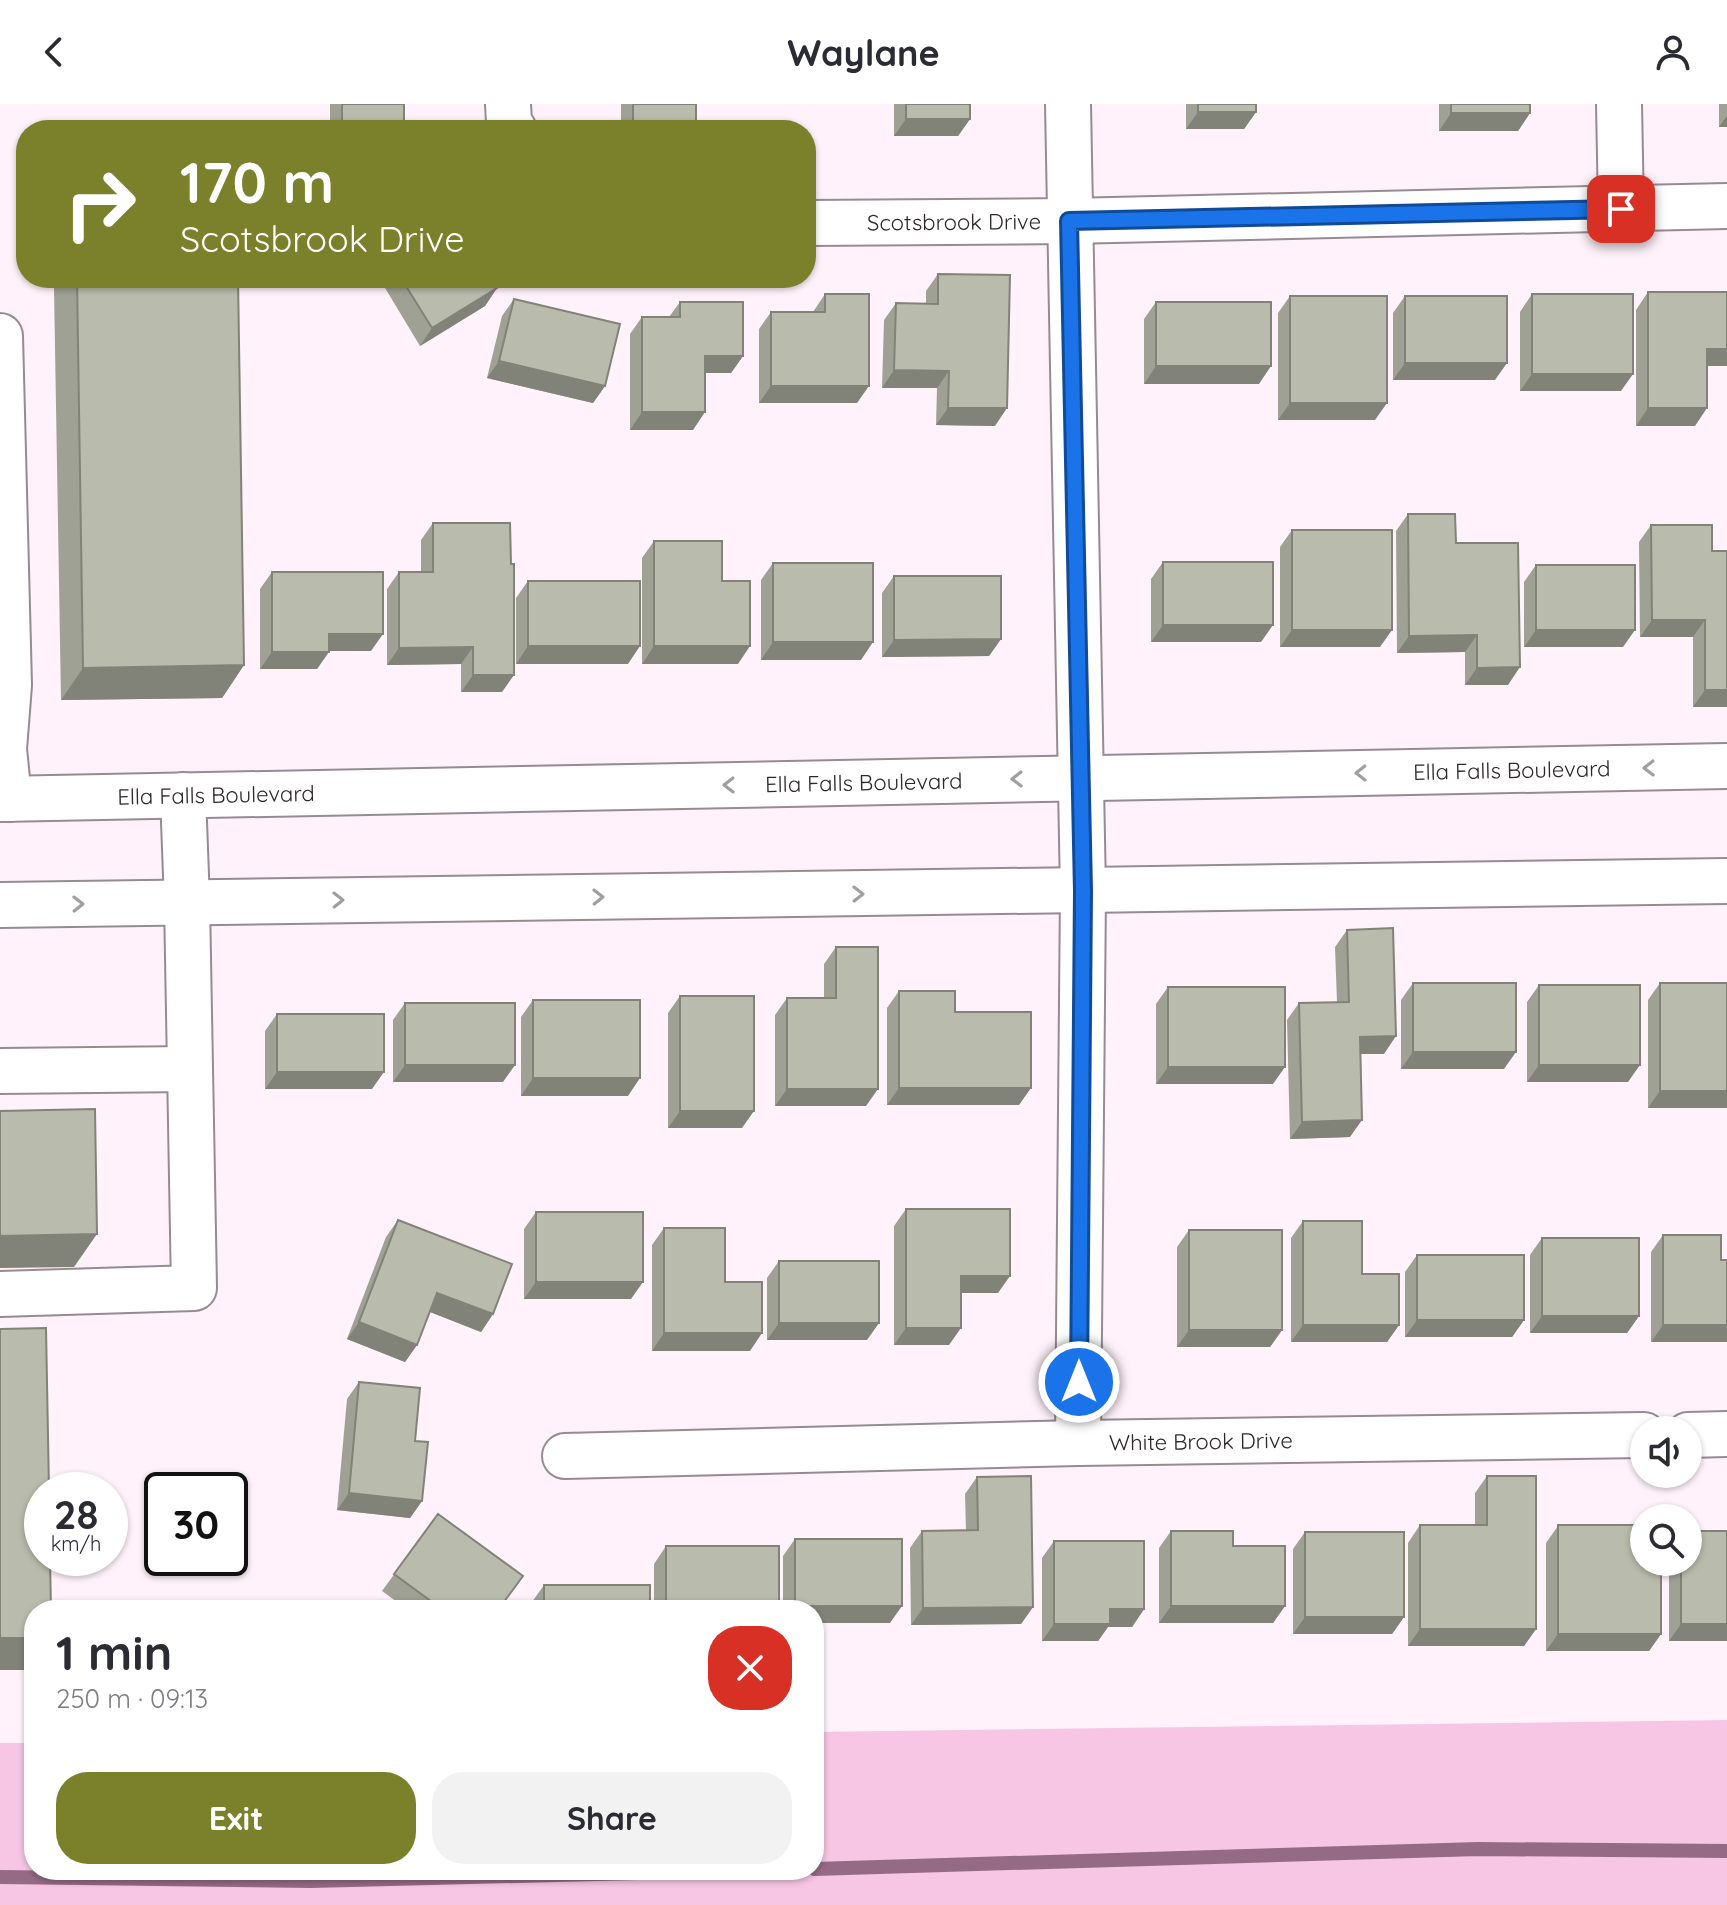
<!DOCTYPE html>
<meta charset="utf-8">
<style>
:root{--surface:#fff;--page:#f2f2f3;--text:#2b2b33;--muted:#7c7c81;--accent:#7b802b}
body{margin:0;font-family:Quicksand,sans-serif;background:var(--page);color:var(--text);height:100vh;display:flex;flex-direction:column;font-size:30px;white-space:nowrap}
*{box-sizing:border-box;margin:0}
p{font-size:26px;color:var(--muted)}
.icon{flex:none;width:44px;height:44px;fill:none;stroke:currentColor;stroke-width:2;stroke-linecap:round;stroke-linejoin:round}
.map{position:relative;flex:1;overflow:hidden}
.drawer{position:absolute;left:24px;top:1496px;width:800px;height:280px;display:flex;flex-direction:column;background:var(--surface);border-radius:32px;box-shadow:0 2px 6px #0004}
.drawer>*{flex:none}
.guide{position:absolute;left:16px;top:16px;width:800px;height:168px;border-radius:32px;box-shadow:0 2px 6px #0004;background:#7b802b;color:#fff;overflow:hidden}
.buttons{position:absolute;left:1630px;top:1312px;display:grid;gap:16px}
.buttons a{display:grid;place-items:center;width:72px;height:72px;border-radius:50%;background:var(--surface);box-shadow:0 2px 6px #0004;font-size:40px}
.speed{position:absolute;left:24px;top:1368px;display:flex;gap:16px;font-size:40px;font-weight:700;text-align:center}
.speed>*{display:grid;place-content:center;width:104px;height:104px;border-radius:50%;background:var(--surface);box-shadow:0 2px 6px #0004;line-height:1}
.speed small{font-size:20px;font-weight:400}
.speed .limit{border:4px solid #111;border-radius:12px;background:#fff;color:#111}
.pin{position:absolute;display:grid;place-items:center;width:68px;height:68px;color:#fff;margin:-34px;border-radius:16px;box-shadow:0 4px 12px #0006}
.me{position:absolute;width:88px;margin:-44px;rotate:0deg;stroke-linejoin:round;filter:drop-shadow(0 0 6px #0008)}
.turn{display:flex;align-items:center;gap:28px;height:168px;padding:0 32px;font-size:36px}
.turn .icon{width:104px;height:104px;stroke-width:2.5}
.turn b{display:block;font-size:56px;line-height:68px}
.round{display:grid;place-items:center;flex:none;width:84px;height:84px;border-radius:32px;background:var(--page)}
.headline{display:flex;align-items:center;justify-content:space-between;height:136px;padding:0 32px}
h1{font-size:48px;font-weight:700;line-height:60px}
.action{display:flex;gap:16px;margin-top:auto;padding:16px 32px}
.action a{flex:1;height:92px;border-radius:32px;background:var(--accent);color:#fff;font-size:32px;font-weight:700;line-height:92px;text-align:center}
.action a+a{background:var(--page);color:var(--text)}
header{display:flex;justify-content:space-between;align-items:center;height:104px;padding:0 32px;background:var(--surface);font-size:36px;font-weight:700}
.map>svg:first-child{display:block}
.green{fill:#f6c6e4}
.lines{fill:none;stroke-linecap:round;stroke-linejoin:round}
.stream{stroke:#956a85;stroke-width:14}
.minor-casing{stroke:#988a92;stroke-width:48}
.minor{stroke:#fff;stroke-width:44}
.wall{fill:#9fa194}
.shaded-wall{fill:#828378}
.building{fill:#b9bbac;stroke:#828378;stroke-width:2}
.oneway{stroke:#a09e9f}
.route-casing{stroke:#114b97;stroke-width:20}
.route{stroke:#1a73e8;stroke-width:14}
.labels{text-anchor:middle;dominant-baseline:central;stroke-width:7;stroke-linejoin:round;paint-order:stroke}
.street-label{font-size:22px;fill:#2d272a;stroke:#fff}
</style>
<header><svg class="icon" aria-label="back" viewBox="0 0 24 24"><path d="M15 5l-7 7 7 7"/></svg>Waylane<svg class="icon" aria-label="person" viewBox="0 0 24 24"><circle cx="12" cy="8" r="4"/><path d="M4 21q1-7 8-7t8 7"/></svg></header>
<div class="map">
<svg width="1727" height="1801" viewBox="0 0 1727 1801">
<rect width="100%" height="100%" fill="#fff2fa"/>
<path class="green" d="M1727,1616V1801H0V1639H34V1766H814V1628Z"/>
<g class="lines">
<path class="stream" d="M814,1765L1478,1745L1727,1747
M0,1773L311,1777L759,1766"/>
<defs>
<g id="minor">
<path d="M508,0L509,18L514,26"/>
<path d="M1068,0L1083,787L1078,1339"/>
<path d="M1619,0L1621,105"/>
<path id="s1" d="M806,119L1069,117L1727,102"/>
<path d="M0,232L9,581L4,645L9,695"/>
<path id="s2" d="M0,695L1727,662"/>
<path d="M0,801L1727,777"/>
<path d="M0,967L190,965"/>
<path d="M0,1190L194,1184L187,798L183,691"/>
<path d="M1688,1331L1727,1330"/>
<path id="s3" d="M565,1352L1078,1339L1644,1331"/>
</g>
</defs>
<use href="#minor" class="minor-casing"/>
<use href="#minor" class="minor"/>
</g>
<path class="wall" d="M330,0H404V25L423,26H330Z
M621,0H696L689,26H621Z
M894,0H970V15L958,32H894Z
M1186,0H1256V8L1244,25H1186Z
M1439,0H1530V9L1518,27H1439Z
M1719,0H1727V23H1719Z
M938,170L995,322L936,321L937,284H882L884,216L896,199H926V187Z
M61,174H238L244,561L222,594L61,596L54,184Z
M379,174H491L497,184L485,202L420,242Z
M1648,188L1727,262H1707L1695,322H1636V206Z
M825,190L857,299H759V225L771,208H813Z
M1532,190L1621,287H1520V208Z
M1290,192L1375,316H1278V209Z
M1405,192L1495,276H1393V209Z
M514,195L605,282L593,299L487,274L502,212Z
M680,198L743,252L731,269H705L693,326H630V230L642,213H669Z
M1156,198L1259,280H1144V215Z
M1408,410L1456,439L1508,581H1465V548L1397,549L1396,427Z
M433,419L502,588H461V560L387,561V485L399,468H421V436Z
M1651,421L1712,447L1727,603H1693V533H1640L1639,438Z
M1292,426L1380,543H1280V443Z
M654,437L722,477L738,560H642V454Z
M1163,458L1261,538H1151V475Z
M773,459L861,556H761V476Z
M1536,461L1623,543H1524V478Z
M272,468L371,547H329L317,565H260V485Z
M894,472L1001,535L989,552L882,553V489Z
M528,477L628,560H516V494Z
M1347,826L1384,950H1361L1350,1033L1290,1035L1287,916L1299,899L1337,898L1335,843Z
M836,843L866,1002H775V911L787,894H824V860Z
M1413,879L1504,965H1401V896Z
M1660,879L1727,1004H1648V896Z
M1539,881L1628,978H1527V898Z
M1168,883L1273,980H1156V900Z
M899,887L955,908L1019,1001H887V904Z
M680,892L742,1024H668V909Z
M533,896L628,992H521V913Z
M405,899L503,978H393V916Z
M277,910L372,985H265V927Z
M906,1105L998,1189H961L949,1241H894V1122Z
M536,1108L631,1195H524V1125Z
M398,1116L493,1210L481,1228L430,1208L417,1241L405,1258L347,1235L386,1133Z
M1303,1117L1362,1170L1399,1221L1387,1238H1291V1134Z
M664,1124L725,1178L750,1247H652V1141Z
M1189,1126L1282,1226L1270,1243H1177V1143Z
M1663,1131L1721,1156L1727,1238H1651V1148Z
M1542,1134L1639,1212L1627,1229H1530V1151Z
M1417,1151L1524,1216L1512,1233H1405V1168Z
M779,1157L867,1236H767V1174Z
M359,1278L415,1337L422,1397L410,1414L337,1406L347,1295Z
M1487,1372L1536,1525L1524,1542H1408V1439L1420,1421H1475V1389Z
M977,1373L1033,1503L1021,1520L911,1521L910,1444L922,1427L966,1426L965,1390Z
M438,1410L499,1506H408L382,1487Z
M1558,1422L1661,1530L1649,1547H1546V1439Z
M1171,1427L1233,1442L1285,1502L1273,1519H1159V1444Z
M1305,1428L1404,1513L1392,1530H1293V1445Z
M795,1435L890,1519H814V1506H783V1452Z
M1054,1437L1144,1505L1132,1523H1108L1098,1537H1042V1454Z
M666,1442L779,1506H654V1460Z
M1669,1458H1688L1727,1537H1669Z
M544,1481L650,1506H532V1498Z"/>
<path class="shaded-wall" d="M1198,8H1256L1244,25H1186Z
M1451,9H1530L1518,27H1439Z
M1727,12V23H1719Z
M906,15H970L958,32H894Z
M633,17H696L689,26H626Z
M497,184L485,202L420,242L432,224Z
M1707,245H1727V262H1695Z
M705,252H743L731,269H693Z
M499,257L605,282L593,299L487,274Z
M1405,259H1507L1495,276H1393Z
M1156,262H1271L1259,280H1144Z
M894,266L949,267L937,284H882Z
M1532,270H1633L1621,287H1520Z
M771,282H869L857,299H759Z
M1290,299H1387L1375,316H1278Z
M948,304H1007L995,322L936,321Z
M1648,304H1707L1695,322H1636Z
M642,308H705L693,326H630Z
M1652,516H1705L1693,533H1640Z
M1163,521H1273L1261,538H1151Z
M1292,526H1392L1380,543H1280Z
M1536,526H1635L1623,543H1524Z
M329,530H383L371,547H317Z
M1477,531L1465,548L1397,549L1409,532Z
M1001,535L989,552L882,553L894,536Z
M773,538H873L861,556H761Z
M528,542H640L628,560H516Z
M654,542H750L738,560H642Z
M473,543L461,560L387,561L399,544Z
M272,548H329L317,565H260Z
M244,561L222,594L61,596L83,564Z
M1520,563L1508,581H1465L1477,564Z
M473,571H514L502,588H461Z
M1705,586H1727V603H1693Z
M1396,932L1384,950H1348L1360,933Z
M1413,948H1516L1504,965H1401Z
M405,961H515L503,978H393Z
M1539,961H1640L1628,978H1527Z
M1168,963H1285L1273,980H1156Z
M277,968H384L372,985H265Z
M533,974H640L628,992H521Z
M899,984H1031L1019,1001H887Z
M787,985H878L866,1002H775Z
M1660,987H1727V1004H1648Z
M680,1007H754L742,1024H668Z
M1362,1016L1350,1033L1290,1035L1302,1018Z
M97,1130L74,1163L0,1164V1132Z
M961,1172H1010L998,1189H949Z
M536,1178H643L631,1195H524Z
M437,1189L493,1210L481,1228L425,1206Z
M1542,1212H1639L1627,1229H1530Z
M1417,1216H1524L1512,1233H1405Z
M359,1218L417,1241L405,1258L347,1235Z
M779,1219H879L867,1236H767Z
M1303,1221H1399L1387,1238H1291Z
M1663,1221H1727V1238H1651Z
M906,1224H961L949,1241H894Z
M1189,1226H1282L1270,1243H1177Z
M664,1229H762L750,1247H652Z
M349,1389L422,1397L410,1414L337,1406Z
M795,1502H902L890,1519H814V1506H792Z
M1171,1502H1285L1273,1519H1159Z
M1033,1503L1021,1520L911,1521L923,1504Z
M1110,1505H1144L1132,1523H1108L1098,1537H1042L1054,1520Z
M1305,1513H1404L1392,1530H1293Z
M1681,1520H1727V1537H1669Z
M1420,1525H1536L1524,1542H1408Z
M1558,1530H1661L1649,1547H1546Z
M0,1534H34V1559L29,1566H0Z"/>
<path class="building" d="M342,0H404V25L423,26H342Z
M633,0H696V17H633Z
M906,0H970V15H906Z
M1198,0H1256V8H1198Z
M1451,0H1530V9H1451Z
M938,170L1010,171L1007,304H948L949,267L894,266L896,199L938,200Z
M77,174H238L244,561L83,564Z
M401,174H491L497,184L432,224Z
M1648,188H1727V245H1707V304H1648Z
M825,190H869V282H771V208H825Z
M1532,190H1633V270H1532Z
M1290,192H1387V299H1290Z
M1405,192H1507V259H1405Z
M514,195L620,220L605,282L499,257Z
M680,198H743V252H705V308H642V213H680Z
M1156,198H1271V262H1156Z
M1408,410H1455L1456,439H1518L1520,563L1477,564V531L1409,532Z
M433,419H510L511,460H514V571H473V543L399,544V468H433Z
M1651,421H1712V447H1727V586H1705V516H1652Z
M1292,426H1392V526H1292Z
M654,437H722V477H750V542H654Z
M1163,458H1273V521H1163Z
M773,459H873V538H773Z
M1536,461H1635V526H1536Z
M272,468H383V530H329V548H272Z
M894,472H1001V535L894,536Z
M528,477H640V542H528Z
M1393,824L1396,932L1360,933L1362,1016L1302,1018L1299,899L1349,898L1347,826Z
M836,843H878V985H787V894H836Z
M1413,879H1516V948H1413Z
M1660,879H1727V987H1660Z
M1539,881H1640V961H1539Z
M1168,883H1285V963H1168Z
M899,887H955V908H1031V984H899Z
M680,892H754V1007H680Z
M533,896H640V974H533Z
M405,899H515V961H405Z
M277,910H384V968H277Z
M95,1005L97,1130L0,1132V1007Z
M906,1105H1010V1172H961V1224H906Z
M536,1108H643V1178H536Z
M398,1116L512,1160L493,1210L437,1189L417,1241L359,1218Z
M1303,1117H1362V1170H1399V1221H1303Z
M664,1124H725V1178H762V1229H664Z
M1189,1126H1282V1226H1189Z
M1663,1131H1721V1156H1727V1221H1663Z
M1542,1134H1639V1212H1542Z
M1417,1151H1524V1216H1417Z
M779,1157H879V1219H779Z
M46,1224L49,1386H42V1454H50L51,1506H34V1534H0V1225Z
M359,1278L420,1284L415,1337L428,1338L422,1397L349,1389Z
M1031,1372L1033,1503L923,1504L922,1427L978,1426L977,1373Z
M1487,1372H1536V1525H1420V1421H1487Z
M438,1410L523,1472L498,1506H443L394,1470Z
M1558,1421H1644V1458H1661V1530H1558Z
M1171,1427H1233V1442H1285V1502H1171Z
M1688,1427H1727V1520H1681V1458H1688Z
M1305,1428H1404V1513H1305Z
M795,1435H902V1502H795Z
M1054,1437H1144V1505H1110V1520H1054Z
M666,1442H779V1506H666Z
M544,1481H650V1506H544Z"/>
<defs><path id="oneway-chevron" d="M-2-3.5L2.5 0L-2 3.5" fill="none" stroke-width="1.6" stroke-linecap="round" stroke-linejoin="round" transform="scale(2)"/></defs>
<g class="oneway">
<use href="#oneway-chevron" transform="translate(1649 664) rotate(179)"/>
<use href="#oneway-chevron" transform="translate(1361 669) rotate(179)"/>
<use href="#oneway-chevron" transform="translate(1017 675) rotate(179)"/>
<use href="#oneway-chevron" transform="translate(729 681) rotate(179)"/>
<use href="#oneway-chevron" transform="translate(858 790) rotate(-1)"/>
<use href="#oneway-chevron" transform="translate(598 793) rotate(-1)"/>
<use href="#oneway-chevron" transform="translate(338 796) rotate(-1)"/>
<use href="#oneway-chevron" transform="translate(78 800) rotate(-1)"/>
</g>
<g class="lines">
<defs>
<path id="route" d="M1079,1278L1083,787L1069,117L1621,105"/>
</defs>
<use href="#route" class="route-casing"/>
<use href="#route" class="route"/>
</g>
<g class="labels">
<g class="street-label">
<text stroke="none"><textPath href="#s1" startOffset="148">Scotsbrook Drive</textPath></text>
<text stroke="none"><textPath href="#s2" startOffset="1512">Ella Falls Boulevard</textPath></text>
<text stroke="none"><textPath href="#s2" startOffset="864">Ella Falls Boulevard</textPath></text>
<text stroke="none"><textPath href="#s2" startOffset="216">Ella Falls Boulevard</textPath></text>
<text stroke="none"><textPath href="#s3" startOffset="636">White Brook Drive</textPath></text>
</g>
</g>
</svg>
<div class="buttons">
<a><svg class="icon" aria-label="sound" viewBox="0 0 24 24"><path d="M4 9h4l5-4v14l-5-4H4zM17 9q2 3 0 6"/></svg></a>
<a><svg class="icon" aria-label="search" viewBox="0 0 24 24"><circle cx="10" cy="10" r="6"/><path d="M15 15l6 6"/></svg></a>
</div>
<div class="speed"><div>28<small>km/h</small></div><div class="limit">30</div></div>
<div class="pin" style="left:1621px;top:105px;background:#d93025"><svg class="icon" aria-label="arrive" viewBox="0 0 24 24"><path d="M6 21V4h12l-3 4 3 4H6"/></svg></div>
<svg class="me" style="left:1079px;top:1278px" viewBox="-20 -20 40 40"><circle r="17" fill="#1a73e8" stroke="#fff" stroke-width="3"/><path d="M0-11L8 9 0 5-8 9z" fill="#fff"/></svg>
<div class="guide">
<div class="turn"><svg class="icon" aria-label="right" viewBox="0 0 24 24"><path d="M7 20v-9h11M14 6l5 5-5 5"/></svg><div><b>170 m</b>Scotsbrook Drive</div></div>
</div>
<section class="drawer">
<div class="headline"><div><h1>1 min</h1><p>250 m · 09:13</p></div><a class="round" style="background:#d93025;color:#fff"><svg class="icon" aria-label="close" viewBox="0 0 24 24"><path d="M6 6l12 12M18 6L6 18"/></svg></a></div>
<div class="action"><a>Exit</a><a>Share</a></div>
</section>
</div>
